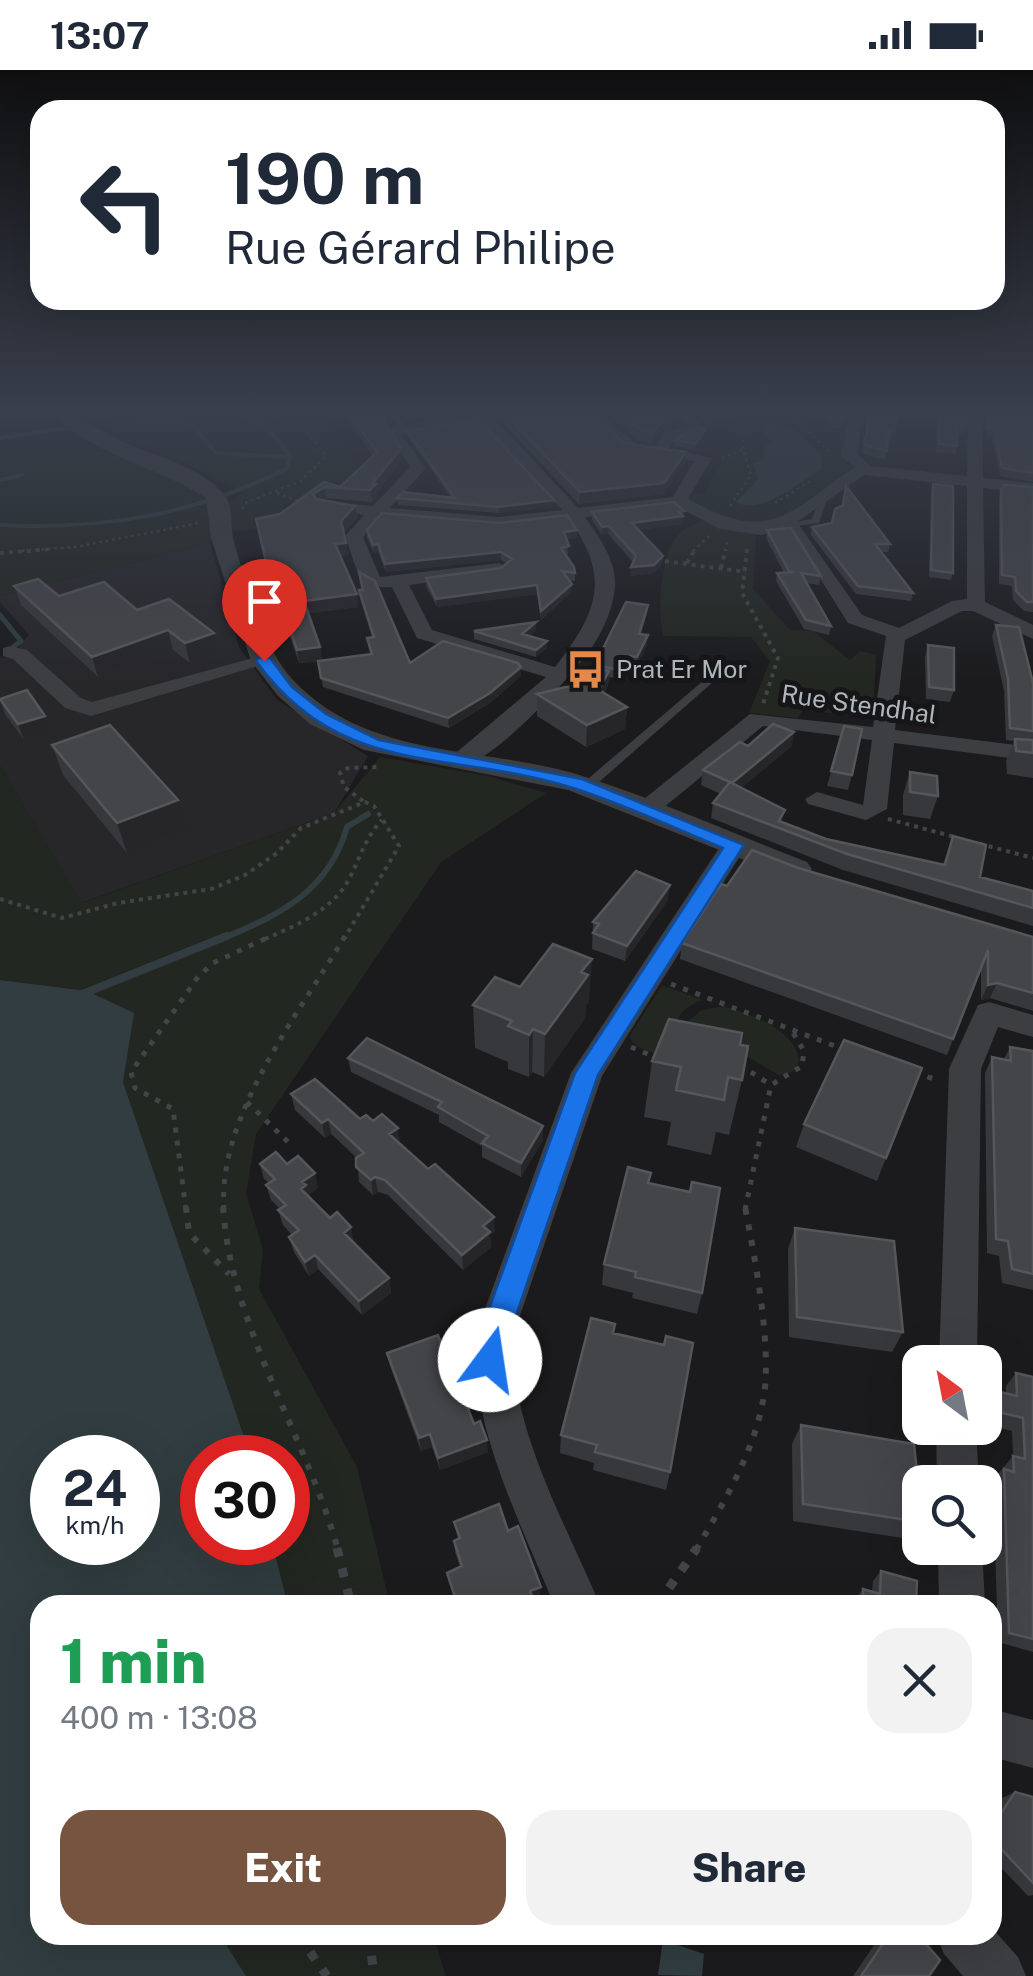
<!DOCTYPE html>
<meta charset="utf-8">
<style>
:root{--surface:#fff;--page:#f2f2f3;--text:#1f2937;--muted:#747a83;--accent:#775440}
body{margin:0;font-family:"Public Sans",sans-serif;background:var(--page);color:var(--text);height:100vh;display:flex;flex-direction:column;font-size:38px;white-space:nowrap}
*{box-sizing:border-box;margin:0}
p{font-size:32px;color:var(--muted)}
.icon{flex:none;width:55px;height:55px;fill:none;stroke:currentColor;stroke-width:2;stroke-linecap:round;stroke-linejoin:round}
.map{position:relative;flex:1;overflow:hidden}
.details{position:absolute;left:30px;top:1525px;width:972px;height:350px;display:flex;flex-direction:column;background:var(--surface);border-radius:30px;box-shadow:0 10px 40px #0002}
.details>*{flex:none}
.banner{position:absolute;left:30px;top:30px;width:975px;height:210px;border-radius:30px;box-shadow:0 10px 40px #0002;background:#fff;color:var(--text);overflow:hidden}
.needle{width:65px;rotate:328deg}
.fabs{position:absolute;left:902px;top:1275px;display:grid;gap:20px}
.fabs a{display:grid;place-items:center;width:100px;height:100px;border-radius:20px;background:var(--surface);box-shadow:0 10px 40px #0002;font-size:50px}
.speed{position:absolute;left:30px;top:1365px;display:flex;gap:20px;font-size:50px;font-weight:700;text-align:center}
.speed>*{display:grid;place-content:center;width:130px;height:130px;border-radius:50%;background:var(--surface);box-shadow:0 10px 40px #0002;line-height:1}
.speed small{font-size:25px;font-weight:400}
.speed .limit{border:15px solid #d22;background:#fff;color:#111}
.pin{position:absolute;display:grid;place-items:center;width:85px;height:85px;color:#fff;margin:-102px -42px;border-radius:50% 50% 50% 0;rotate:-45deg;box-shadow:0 0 10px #0007}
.pin .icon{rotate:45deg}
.me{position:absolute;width:110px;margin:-55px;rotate:14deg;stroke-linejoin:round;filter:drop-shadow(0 0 8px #0008)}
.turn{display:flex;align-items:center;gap:35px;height:210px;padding:0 30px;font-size:45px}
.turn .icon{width:130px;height:130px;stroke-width:2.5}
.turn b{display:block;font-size:70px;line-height:85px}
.round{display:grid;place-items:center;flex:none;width:105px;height:105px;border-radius:30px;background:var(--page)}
.summary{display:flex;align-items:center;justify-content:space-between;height:170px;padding:0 30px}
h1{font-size:60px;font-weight:800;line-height:75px;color:#1e9e55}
.cta{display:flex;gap:20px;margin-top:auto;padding:20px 30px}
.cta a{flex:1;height:115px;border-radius:30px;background:var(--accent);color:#fff;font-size:40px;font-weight:800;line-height:115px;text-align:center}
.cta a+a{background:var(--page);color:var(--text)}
.status{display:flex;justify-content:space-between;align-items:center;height:70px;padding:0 50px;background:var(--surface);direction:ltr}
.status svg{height:28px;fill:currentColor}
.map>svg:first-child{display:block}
.built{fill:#27272a}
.green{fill:#222721}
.water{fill:#313d40;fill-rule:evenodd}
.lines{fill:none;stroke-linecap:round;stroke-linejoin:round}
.stream-far3{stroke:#313d40;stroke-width:4}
.stream-far2{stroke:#313d40;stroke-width:5}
.stream-far1{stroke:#313d40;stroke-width:6}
.stream{stroke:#313d40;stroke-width:8}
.path-far4{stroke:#424548;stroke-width:2.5;stroke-dasharray:2.5 4;stroke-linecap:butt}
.path-far3{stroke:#424548;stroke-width:4;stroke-dasharray:4 5;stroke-linecap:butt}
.path-far2{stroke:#424548;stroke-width:5;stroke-dasharray:5 8;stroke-linecap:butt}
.path-far1{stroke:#424548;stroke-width:6;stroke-dasharray:6 10;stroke-linecap:butt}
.path{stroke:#424548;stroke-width:9;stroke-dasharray:9 12;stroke-linecap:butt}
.service{fill:#3c3e41;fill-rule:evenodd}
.minor{fill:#3c3e41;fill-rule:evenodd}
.tertiary{fill:#3c3e41;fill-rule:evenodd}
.wall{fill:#37383b}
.shaded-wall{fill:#262629}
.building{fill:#444548;stroke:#54575a;stroke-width:2.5}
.route{fill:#1a73e8;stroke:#114b97;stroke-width:2.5}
.labels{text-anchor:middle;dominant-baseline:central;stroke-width:10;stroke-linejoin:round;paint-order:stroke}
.far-poi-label{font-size:25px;fill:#aeb6bb;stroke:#161618;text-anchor:start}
.far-street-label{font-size:25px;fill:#aeb6bb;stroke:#161618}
</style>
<div class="status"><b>13:07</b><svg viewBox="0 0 49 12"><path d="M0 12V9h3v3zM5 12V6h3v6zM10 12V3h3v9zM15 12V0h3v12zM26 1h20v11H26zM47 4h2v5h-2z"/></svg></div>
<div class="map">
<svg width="1033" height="1906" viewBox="0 0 1033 1906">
<rect width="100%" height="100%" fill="#1b1b1d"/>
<path class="built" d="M210,473L239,577L277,630L368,686L334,743L81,833L0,696V588L12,585L29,565L0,532V526Z"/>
<path class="green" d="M101,343H256L277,355L285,352L266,343H321L359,395L345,410L283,435L289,455L230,461L227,432L243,423L165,382L139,375L97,347Z
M732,343H796L817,358L847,361L859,396L773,453C742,458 714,445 689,431L692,423L704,424L721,392L717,386L737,376Z
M69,376C119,385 181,399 216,439L210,473L0,526V381Z
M701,450L756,461L753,519L790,560L813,561L850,590L860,581L876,585L873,648L803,640L798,648L749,643L770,591L751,567L663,566C657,540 660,482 680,463C686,458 695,454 701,450Z
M380,687L488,706L546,723L441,792L256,1064L246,1123L263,1180L259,1219L357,1397L390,1535H288L272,1473L288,1472V1388L251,1387L123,1012L133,944L87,921L0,910V696L82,833L334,743Z
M662,915L703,930C676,938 671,959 665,984C650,983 637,980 629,967Z
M723,936C749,944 796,959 799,991L794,1001L780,1006L748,987L677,962L700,941Z
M220,1865H433L446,1906H246Z"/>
<path class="water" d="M767,354C795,353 805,370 822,385L821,400C797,413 762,446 736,432L758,409L753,393L765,390V378L772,371L764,364Z
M0,910L87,921L134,943L123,1012L251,1387L202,1388V1472L272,1473L288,1535H40V1865H220L246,1906H0ZM52,1388H138V1472H52Z
M663,1870L704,1884L702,1906L658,1905Z"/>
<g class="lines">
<path class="stream-far3" d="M140,353L192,355L216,383L290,387
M0,410L22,405
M0,455C103,460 193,445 286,399L290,387C275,363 260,350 233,343"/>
<path class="stream-far2" d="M0,545L21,571L13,577"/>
<path class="stream-far1" d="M221,869C280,845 329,821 347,757L368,744"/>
<path class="stream" d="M80,925L227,866"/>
<path class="path-far4" d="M1,343L22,349
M722,388L743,379
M277,423L304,433
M775,433L812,410
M730,436L751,405L743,379L745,358L759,350L794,349L830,382
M243,439L245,433L301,411L326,386L305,359L304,343
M22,481L75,477L199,453
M693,481L709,466
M725,481L728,470
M746,481L747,475"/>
<path class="path-far3" d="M747,479L742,523L778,588L762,637
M0,483L54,479
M656,490L746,502
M687,493L695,479
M721,498L726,479
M363,731L344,717L340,703L348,698L379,697
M888,749L955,767
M980,774L1033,788
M0,829L62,848L118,833L211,819L245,805L277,783L301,758L365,732L374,736L399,776L344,869
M265,869C295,856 331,841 348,811C360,789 364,769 382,750"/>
<path class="path-far2" d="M671,914L843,979
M631,977L657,988
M740,995L771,1015
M915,1003L938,1010
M247,1032L289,1073
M186,1140L173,1039L135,1018L131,1002L198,907L213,893L271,866
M224,1140C217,1046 299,944 345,866
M745,1140L771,1015L802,996L804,981L792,961"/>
<path class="path-far1" d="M186,1137L189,1163L229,1204
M223,1137C231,1258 306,1365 338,1480
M696,1480C723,1434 753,1384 763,1331C773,1281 755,1189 745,1137"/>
<path class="path" d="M337,1478L351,1535
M657,1535L697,1478
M298,1865L327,1906
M369,1865L374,1906"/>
<path class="service" d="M389,343H396L406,359H400Z
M80,354L83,358L0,370V366Z
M814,428L826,432L819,453L788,457V453L812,449L818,433L814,432Z
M703,611L712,613L591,719H583V713Z"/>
<path class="minor" d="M474,343L490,344L578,438L673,427L694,391L625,381L585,343H600L635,374L654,377L665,363L688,355L676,343H691L705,357L675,369L668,379L712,388L688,429C770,475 786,444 855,397L841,386L848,352L836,343H853L862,350L857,384L871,396L967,406L968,343H982L983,408L1033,413V423L983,418L985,532L1033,555V569L973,541H962L905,570L895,660L1033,677V691L894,673L887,739L866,750L808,734L805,729L817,722L863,735L872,670L763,656L657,743H639L636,738L639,733L750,644L873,657L886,566L848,553L791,462L783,458L761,465L720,459L676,436L585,447C599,467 617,491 615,517C613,537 605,557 594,574C575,603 485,705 451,697V687L546,607L417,568L392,517C355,520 357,496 345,466L364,445L318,437L326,432L373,436L410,397L387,358ZM481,352L562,440L499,447L390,438L426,398L401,364ZM864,405L967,416V529L952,531L899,558L862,545L797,452ZM381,447L499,457L569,449C612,508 597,543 555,597L432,560L409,515L499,503L508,498L499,493L380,507L363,467Z
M10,576L27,580L81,628L92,632L264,585L274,591L91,646L65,638L13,589L3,586V578Z
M734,767L747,775L602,1006L512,1269C513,1363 564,1450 600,1535H554C520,1451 473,1362 474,1269L571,1003L725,769Z
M989,932L1033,945V967L998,957L981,999L977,1292H939L949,999L978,935Z
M936,1358H976L979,1412H937Z
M938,1478H982L985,1535H939Z
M992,1639L1033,1650V1698L992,1687Z
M992,1858L1018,1887L1026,1906H963L944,1884L936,1865H992Z"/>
<path class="tertiary" d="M53,343C80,343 102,364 128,374C158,387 199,397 222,422C235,436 229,454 234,472C247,517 263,582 298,615C376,692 491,675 589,708C662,732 735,764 807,792L812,799L807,806H785L568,720L364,680L310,654L278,626L251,591L211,468L206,428C158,396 92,386 53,343Z"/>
</g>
<path class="wall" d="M343,343H391L392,353L388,357L402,390L377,421V426L372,432L326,428L323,430L355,436L357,448L344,462L348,485L340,486L358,537L309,543L320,577L322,591L299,593L290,566L279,551L258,461L324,412L340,417L373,386Z
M494,343H592L623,373L685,393L663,424L579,434Z
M606,343H682L681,353L664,359L652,373L637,370Z
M696,343H720L710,355Z
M811,343H843L845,346L844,354L839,358L826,357L828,349L811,347Z
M858,343H913L897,347L892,369L887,368L885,390L862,383L868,353Z
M937,343H967L964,364L957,363V376L955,384L936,382Z
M985,343H1033V412L1000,406L992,367L986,366Z
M407,361L554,437L499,443L398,435L397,428H451L408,367Z
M704,366L694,380L674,376L675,370Z
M933,414L953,503L951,510L929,507L931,420Z
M1033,417V542L1024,541L1013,530L1012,516L999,514V428L1001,419Z
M684,441L683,454L639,460L663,486L662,494L654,503L630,506L633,492L608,464L602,465L592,450V442Z
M832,453L890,474L888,482H881L913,523L911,531L856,524L811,465L812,457Z
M367,460H577V468L566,469L568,484L566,485L575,503V511L569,510L571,522L541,550L537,524L437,537L426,516V508L501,498L506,493L501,490L386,502L378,482L374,483L367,468Z
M767,460L821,506L819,515L806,513L831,556L829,565L804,559L776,511L777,503H784L766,468Z
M359,502L410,593L521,597V606L490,633L449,658L323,617L318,591L370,584L367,568L372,567L360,529L359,520H362Z
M14,516L59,526L137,540L218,583L190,593L173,580L98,607L21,535Z
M648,535L647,544L641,564L647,574L636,596L629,595L624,604L617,603L615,608L609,607L608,615L604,623L627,637L625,659L586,677L537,646V624L577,614L595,598V595Z
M536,552V560L529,566L547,578L536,587L474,569V561Z
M996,555L1033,613V708L1007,704L1006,691L1014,671L1006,670L1004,621L992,566Z
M928,575L954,620L950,632L926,629L925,587Z
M0,630L45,646L51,661L24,670L5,644Z
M844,656L852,705L848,720L827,716Z
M52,675L187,760L127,783L63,705Z
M748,676H792L741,718L783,753L826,769L943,794L953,766L980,807L1033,821V856L843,800L711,748L713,733L721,724L701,715L703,700Z
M910,702L938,726L930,749L903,745V725Z
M798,798L1033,867V941L990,928L981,930V898L947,985L680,889L682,873L727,816Z
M668,830L625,891L592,879L593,852Z
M520,917L589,932L586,935L585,948L544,1007L532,1002L529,1007L508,999V992L475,978L473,935Z
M740,975L742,1010L729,1065L716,1062L711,1085L667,1075L671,1052L644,1047L652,991Z
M1010,977L1033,981V1220L1002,1213L999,1186L987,1183L985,1003L992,987L1004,989Z
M348,988L543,1056V1070L521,1107L482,1087V1076L439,1052V1045L351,1002Z
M291,1024L360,1049L400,1074L495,1161L490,1165L491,1177L463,1200L388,1125L378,1122L373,1125L359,1112L357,1088L331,1064L325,1068L295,1040Z
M804,1054L886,1088L877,1111L796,1077Z
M260,1094H287L318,1118L308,1125L309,1127L389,1208L391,1223L362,1245L318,1199L309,1206L294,1182L289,1167L292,1165L283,1155L278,1140L280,1139L271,1130L266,1115L269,1113L264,1109Z
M649,1113L702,1223L697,1244L632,1228L633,1223L602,1215L604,1194Z
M795,1158L903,1262L892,1282L789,1267L788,1179Z
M613,1263L664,1275L670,1402L666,1420L593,1400L594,1393L560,1383L561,1365Z
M387,1283L447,1290L468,1327L464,1328L488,1382L440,1400L432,1377L421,1381L390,1296Z
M1016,1303L1033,1307V1582L998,1572L993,1410L1013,1386L1012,1361L992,1356L991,1335L1001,1322L1006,1324V1316Z
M801,1355L920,1430V1455L909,1469L793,1451L792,1374Z
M454,1452L508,1461L540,1527L533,1530L454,1528L447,1503L460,1497L455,1482L454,1471L458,1469Z
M881,1501L916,1535H855V1529L863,1519L872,1522L873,1511Z
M1015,1722L1033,1727V1825L1028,1826L992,1788V1743L1002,1728Z
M750,1865H775V1868L766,1871Z
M793,1865H827L824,1870L814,1872Z
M881,1865H918L929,1906H853Z"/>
<path class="shaded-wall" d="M391,343L392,353L384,360L383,349Z
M405,343H451L405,351Z
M682,343L681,353L664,359L652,373L653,362L665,349Z
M712,343H720L710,355L711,344Z
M705,360L704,366L694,380L695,374Z
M401,379L402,390L377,421V426L372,432L370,420L372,414Z
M686,382L685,393L663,424L579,434L580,422Z
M325,417L326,428L314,436L313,424Z
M554,430V437L499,443V437Z
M355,436L357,448L342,463L341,451Z
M684,441L683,454L631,461L632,453Z
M609,456L608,464L602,465V457Z
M577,460V468L563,470L564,462Z
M346,473L348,485L337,486L335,474Z
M378,474V482L374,483L373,475Z
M501,482V490L386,502L385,494Z
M663,486L662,494L654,503L630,506L631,497Z
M572,514L571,522L541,550V541Z
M537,515V524L437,537L436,529Z
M357,524L358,537L306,544L304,531Z
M536,552V560L522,571V564Z
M168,560L173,580L98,607L92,587Z
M214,563L218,583L190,593L185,573Z
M648,565L647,574L636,596L637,587Z
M547,571V578L536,587V580Z
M320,577L322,591L299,593L297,580Z
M521,597V606L490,633L449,658L448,648Z
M609,601L608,615L597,637L598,622Z
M627,637L625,659L586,677L587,655Z
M45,646L51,661L24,670L18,654Z
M794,662L792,676L730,727L732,713Z
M178,730L187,760L127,783L117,753Z
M670,815L668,830L625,891L627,876Z
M592,889L589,932L586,935L585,948L544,1007L545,964L581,902Z
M997,913L990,928L981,930L988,915Z
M533,959L532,1002L529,1007V965Z
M328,1049L331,1064L325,1068L322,1053Z
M543,1056V1070L521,1107V1093Z
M398,1058L400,1073L389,1064Z
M315,1103L318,1118L308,1125L310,1130L301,1119L302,1112Z
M375,1107L378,1122L373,1125L371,1110Z
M494,1147L495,1161L490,1165L491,1177L463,1200L462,1185L483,1156Z
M351,1157L354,1172L347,1178L344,1163Z
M315,1185L318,1199L309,1206L305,1192Z
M389,1208L391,1223L362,1245L359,1231Z
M467,1314L468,1327L461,1329L459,1316Z
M430,1364L432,1377L421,1381L419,1368Z
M487,1370L488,1382L440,1400L438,1388Z
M541,1517L540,1527L530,1531V1521Z"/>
<path class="building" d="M349,343H390L383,349L401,379L372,414H376L370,420L325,417L313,424L316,429L355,436L341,451L346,473L335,474L357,524L304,531L320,577L297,580L288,553L277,538L256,449L280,444L324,412L340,417L377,382Z
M504,343H592L623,373L686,382L664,413L580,422Z
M619,343H681L665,349L653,362L638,359Z
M829,343H843L845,346L841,350L828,349Z
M868,343H898L894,361L888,360L887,381L864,375L870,345Z
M939,343H967L966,356L957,355V376L939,374Z
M988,343H1033V403L1002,398L994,359L988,358Z
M479,350L554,430L499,437L397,428L403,422L455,428L407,361Z
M699,357L705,360L695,374L675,370Z
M933,414L953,416V503L931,500Z
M1004,415L1033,417V532H1027L1016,521L1015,507L1002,505L1001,419Z
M846,416L890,474H875L913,523L858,516L812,457L832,453L835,439L843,435Z
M674,432L684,441L679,442L683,446L632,453L663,486L654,495L631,497L636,486L609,456L602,457L592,442Z
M382,443L499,453L567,445L577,460L564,462L569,476L561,478L574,497L575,503L562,501L572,514L541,541L537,515L436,529L426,508L501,498L512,489L501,482L385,494L378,474L373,475L367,460Z
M791,458L821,506L801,503L831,556L806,550L777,503L794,502L789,501L767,460Z
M359,502L375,511L410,593L443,571L518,593L521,597L490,623L448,648L321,608L318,591L372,584L367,568L374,567L359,520H363Z
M38,509L59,526L104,512L137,540L169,529L214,563L185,573L168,560L92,587L14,516Z
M626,532L648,535L639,564L648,565L637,587L630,586L625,594L618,593L615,599L595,595Z
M536,552L522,564L547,571L536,580L474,561Z
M996,555L1019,557L1033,613V661L1010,658L1008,609Z
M928,575L954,578V620L929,617Z
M586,597L609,601L599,620L586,612L577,614Z
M586,612L627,637L587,655L537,624Z
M27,620L45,646L18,654L0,629Z
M773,654L794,662L732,713L703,700L740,672L748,676Z
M110,655L178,730L117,753L52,675Z
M844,656L862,659L852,705L831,701Z
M1015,669L1033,670V683L1016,681Z
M910,702L937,706L938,726L910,722Z
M730,712L785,740L779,751L826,769L945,795L953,766L986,775L980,807L1033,821V838L847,784L713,733Z
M752,780L798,798L1033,867V923L997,913L988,915V880L953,969L682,873L721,814L727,816Z
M636,801L670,815L627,876L593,863L599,854L593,852Z
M553,874L592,889L581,902L588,905L545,964L533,959L529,965L508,956L512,951L473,935L495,907L520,917Z
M669,949L742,963L740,975L748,976L742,1010L728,1007L724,1030L676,1020L681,997L652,991Z
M367,968L543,1056L521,1093L482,1073L488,1066L438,1037L442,1032L348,988Z
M844,970L922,998L886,1088L804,1054Z
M1010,977L1033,981V1204L1012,1199L1008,1171L996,1169L992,987L1011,991Z
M315,1009L360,1049L366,1045L373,1051L382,1044L398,1058L389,1064L428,1099L435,1094L494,1147L483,1156L490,1162L462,1185L385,1110L375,1107L371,1110L356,1097V1088L364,1083L328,1049L322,1053L291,1024Z
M276,1082L287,1094L298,1086L315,1103L302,1112L306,1115L301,1119L330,1148L337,1142L351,1157L344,1163L389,1208L359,1231L315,1185L305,1192L289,1167L299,1160L278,1140L286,1135L266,1115L275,1109L260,1094Z
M628,1097L651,1103L648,1113L690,1122L692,1112L720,1118L702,1223L635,1207L636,1202L604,1194Z
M795,1158L894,1171L903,1262L797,1247Z
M591,1248L615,1254L613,1263L664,1275L666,1266L693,1273L670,1402L595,1382L597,1375L561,1365Z
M438,1265L447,1290L457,1286L467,1314L459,1316L474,1354L480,1351L487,1370L438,1388L430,1364L419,1368L387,1283Z
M1016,1303L1033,1307V1569L1009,1563L1004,1399L1014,1402L1013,1386L1025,1389L1023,1348L1002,1343L1001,1322L1017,1326Z
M801,1355L914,1374L920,1430V1452L803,1434Z
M499,1434L508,1461L518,1456L541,1517L530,1521L535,1535H436L455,1527L447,1503L462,1496L454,1471L460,1468L454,1452Z
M881,1501L917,1511L916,1535H863V1519L880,1524Z
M1015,1722L1033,1727V1813L992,1769V1757Z
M810,1865H827L824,1870Z
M889,1865H918L940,1890L929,1906H861Z"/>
<linearGradient id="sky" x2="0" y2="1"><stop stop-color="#0f0f10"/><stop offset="0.56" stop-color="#393f4c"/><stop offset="1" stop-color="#393f4c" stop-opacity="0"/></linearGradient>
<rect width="1033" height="610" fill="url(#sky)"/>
<path class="route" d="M258,588H270L292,617L326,644L379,670L582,709L744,775L598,1005L508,1269L500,1300L490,1304L480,1300L475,1290L478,1269L575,1003L723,778C674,758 624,734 573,718C452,679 342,710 256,591Z"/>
<defs>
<symbol id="bus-bare" viewBox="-9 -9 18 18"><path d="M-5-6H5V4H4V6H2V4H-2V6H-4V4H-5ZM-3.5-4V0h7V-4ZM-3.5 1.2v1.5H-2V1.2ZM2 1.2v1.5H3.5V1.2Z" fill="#e3894c" stroke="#161618" stroke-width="2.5" paint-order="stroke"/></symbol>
</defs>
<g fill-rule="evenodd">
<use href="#bus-bare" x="558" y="572" width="55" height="55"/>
</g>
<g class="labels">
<g class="far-poi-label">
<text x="616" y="599">Prat Er Mor</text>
</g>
<g class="far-street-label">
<text transform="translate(859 634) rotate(8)">Rue Stendhal</text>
</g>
</g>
</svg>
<div class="fabs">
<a><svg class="needle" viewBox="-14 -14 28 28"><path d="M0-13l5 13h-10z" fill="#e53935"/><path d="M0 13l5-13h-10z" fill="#747a83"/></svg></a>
<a><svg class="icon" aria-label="search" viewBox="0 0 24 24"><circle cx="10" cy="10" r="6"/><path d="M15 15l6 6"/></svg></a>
</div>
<div class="speed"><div>24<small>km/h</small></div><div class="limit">30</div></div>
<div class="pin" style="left:264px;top:591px;background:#d93025"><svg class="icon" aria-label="arrive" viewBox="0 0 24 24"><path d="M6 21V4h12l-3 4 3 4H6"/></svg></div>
<svg class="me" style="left:490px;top:1290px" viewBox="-20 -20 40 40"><circle r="19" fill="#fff"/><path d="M0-13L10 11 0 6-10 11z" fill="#1a73e8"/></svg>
<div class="banner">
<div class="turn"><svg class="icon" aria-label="left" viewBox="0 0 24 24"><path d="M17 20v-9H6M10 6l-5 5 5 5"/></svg><div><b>190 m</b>Rue Gérard Philipe</div></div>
</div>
<section class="details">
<div class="summary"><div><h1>1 min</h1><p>400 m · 13:08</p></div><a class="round"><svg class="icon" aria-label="close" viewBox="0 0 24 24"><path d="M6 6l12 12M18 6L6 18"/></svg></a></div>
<div class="cta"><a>Exit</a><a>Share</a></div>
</section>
</div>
